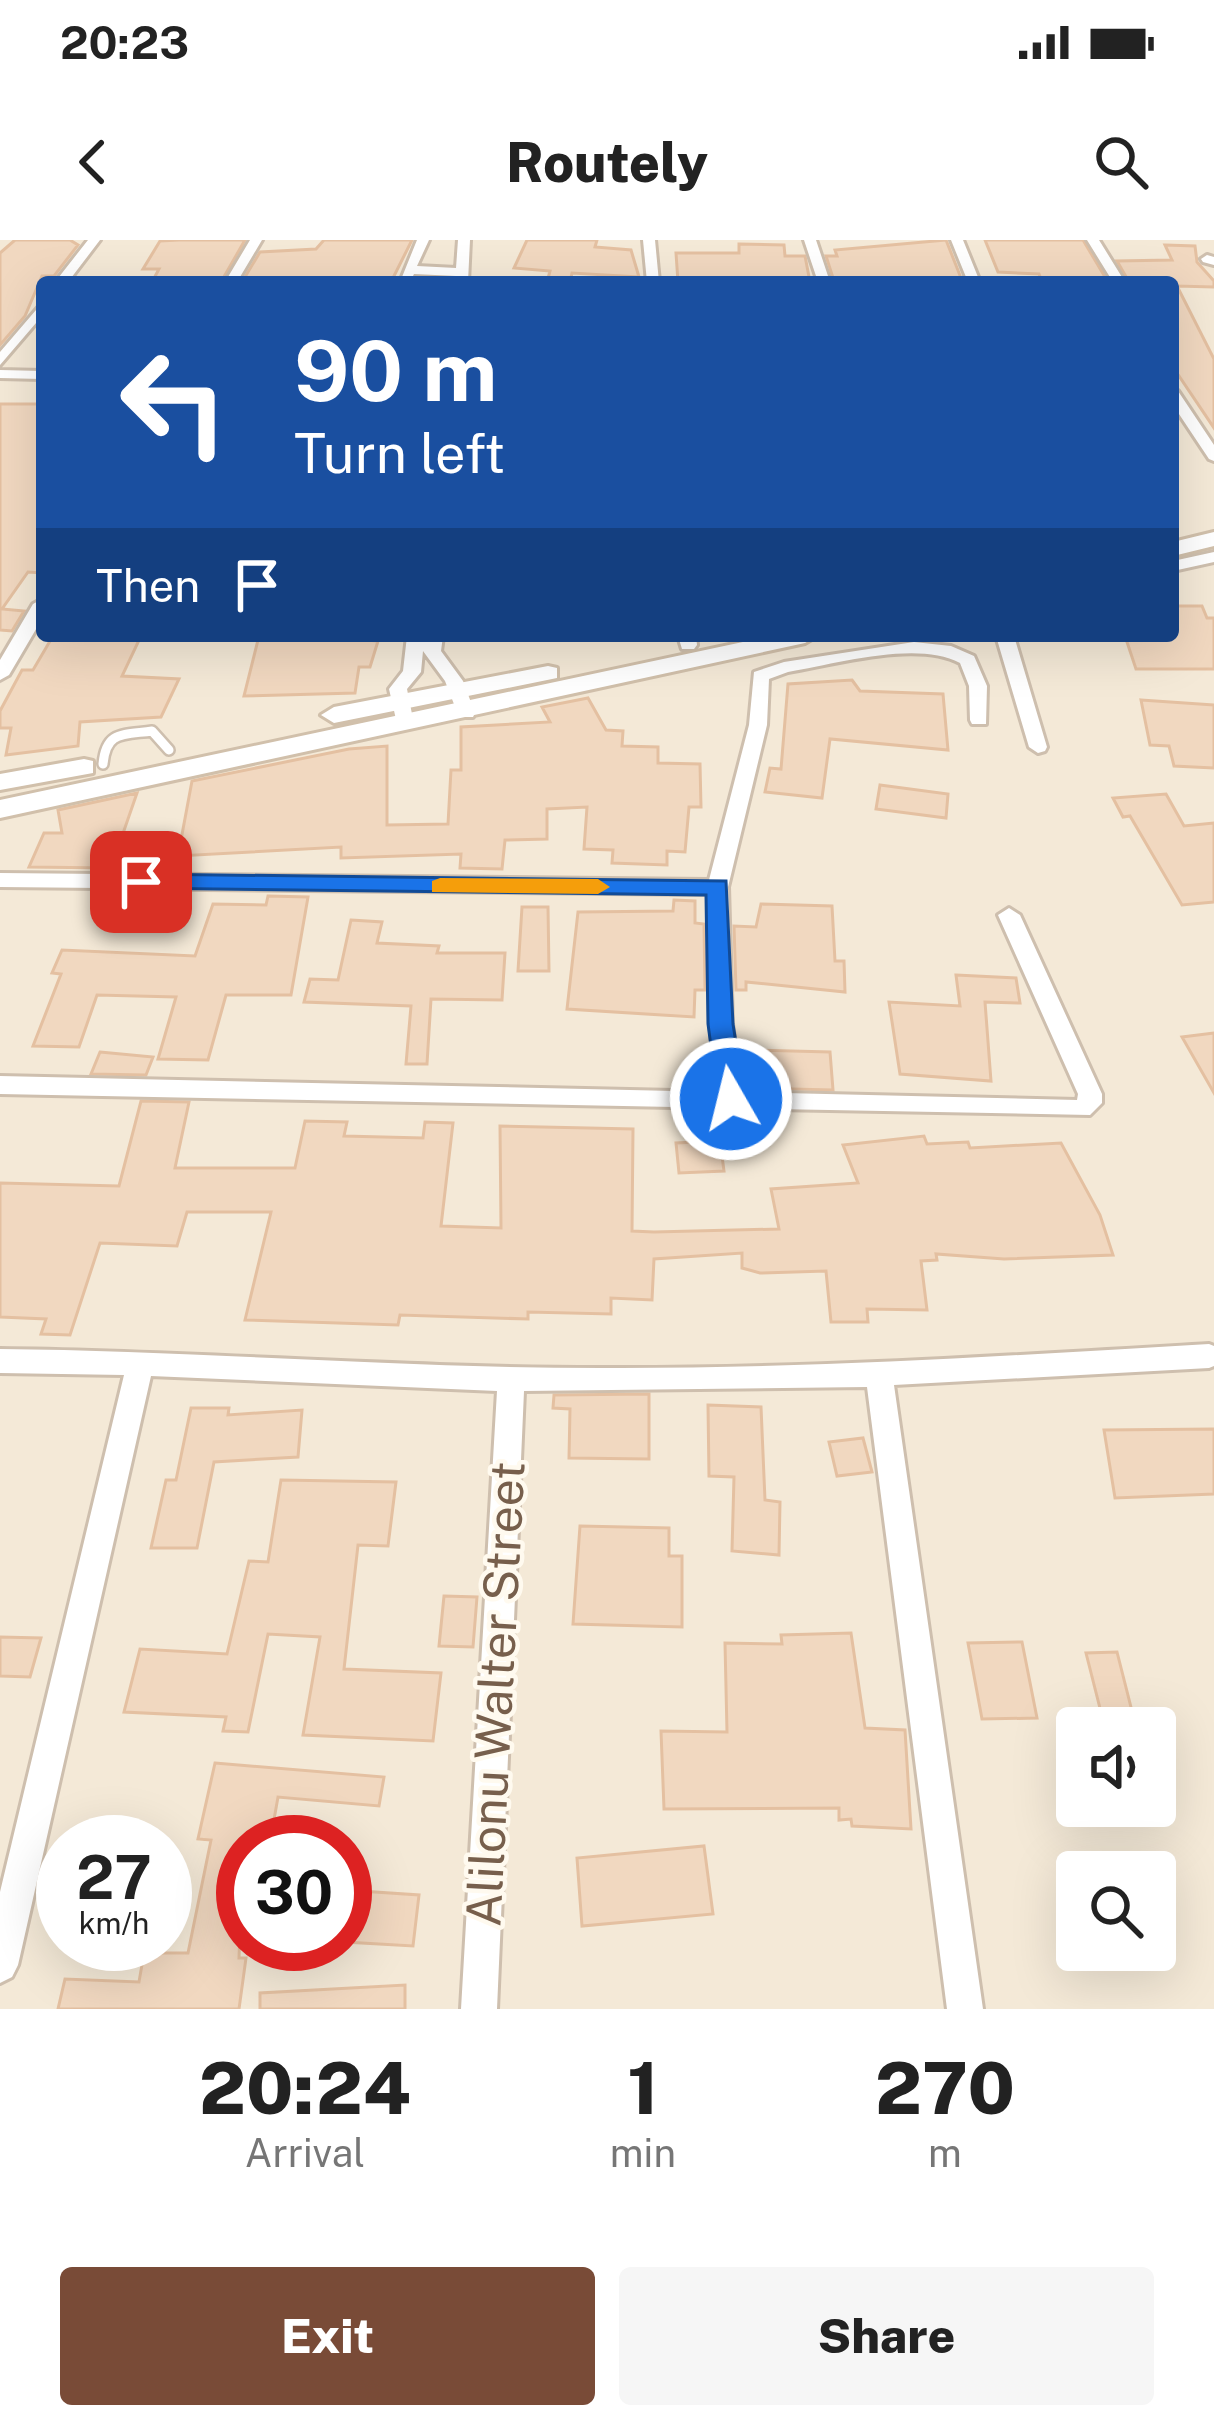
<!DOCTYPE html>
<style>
:root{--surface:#fff;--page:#f6f6f6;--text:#222;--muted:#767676;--accent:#794b37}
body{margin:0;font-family:"Public Sans",sans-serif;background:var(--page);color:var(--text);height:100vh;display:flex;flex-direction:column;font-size:45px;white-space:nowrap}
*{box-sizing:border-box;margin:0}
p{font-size:39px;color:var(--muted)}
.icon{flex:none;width:66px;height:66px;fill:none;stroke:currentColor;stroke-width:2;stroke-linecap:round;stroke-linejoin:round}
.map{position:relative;height:1769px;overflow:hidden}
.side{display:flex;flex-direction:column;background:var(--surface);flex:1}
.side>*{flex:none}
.hud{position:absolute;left:36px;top:36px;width:1143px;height:366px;border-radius:12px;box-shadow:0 12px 48px #0002;background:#1a4fa0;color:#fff;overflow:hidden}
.controls{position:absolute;left:1056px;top:1467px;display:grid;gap:24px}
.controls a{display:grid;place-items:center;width:120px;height:120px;border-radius:12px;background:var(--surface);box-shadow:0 12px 48px #0002;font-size:60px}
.speed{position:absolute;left:36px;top:1575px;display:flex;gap:24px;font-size:60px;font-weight:700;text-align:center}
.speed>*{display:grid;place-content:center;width:156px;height:156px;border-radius:50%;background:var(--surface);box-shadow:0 12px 48px #0002;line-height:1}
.speed small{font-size:30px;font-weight:400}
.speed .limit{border:18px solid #d22;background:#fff;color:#111}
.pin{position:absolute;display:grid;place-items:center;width:102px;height:102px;color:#fff;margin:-51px;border-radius:24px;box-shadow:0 6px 18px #0006}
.me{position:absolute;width:132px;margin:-66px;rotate:352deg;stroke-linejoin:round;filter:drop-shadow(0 0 9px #0008)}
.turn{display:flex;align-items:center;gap:42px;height:252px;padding:0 60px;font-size:54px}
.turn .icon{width:156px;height:156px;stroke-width:2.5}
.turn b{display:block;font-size:84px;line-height:102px}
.then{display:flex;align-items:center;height:114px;padding:0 60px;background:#0003;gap:24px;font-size:45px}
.eta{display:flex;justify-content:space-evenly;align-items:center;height:204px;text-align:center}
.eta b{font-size:72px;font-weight:800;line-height:84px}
.primary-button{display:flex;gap:24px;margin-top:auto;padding:24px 60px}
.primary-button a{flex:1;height:138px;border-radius:12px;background:var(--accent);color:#fff;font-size:48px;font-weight:800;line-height:138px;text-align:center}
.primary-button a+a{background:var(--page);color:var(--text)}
.status{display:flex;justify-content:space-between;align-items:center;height:84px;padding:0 60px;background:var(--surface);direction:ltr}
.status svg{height:33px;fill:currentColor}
header{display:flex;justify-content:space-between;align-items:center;height:156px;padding:0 60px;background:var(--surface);font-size:54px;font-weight:800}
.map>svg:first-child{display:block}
.residential{fill:#f4e9d7;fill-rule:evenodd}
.building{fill:#f1d8c0;stroke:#e4c0a1;stroke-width:3}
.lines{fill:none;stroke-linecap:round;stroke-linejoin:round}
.lane-casing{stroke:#cebfae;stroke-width:14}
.street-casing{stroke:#cebfae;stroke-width:6}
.secondary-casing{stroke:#d1c0ab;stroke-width:6}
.lane{stroke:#fff;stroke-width:9}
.street{fill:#fff;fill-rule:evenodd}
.secondary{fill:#fff;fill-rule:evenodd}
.route{fill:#1a73e8;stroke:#114b97;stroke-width:3}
.slow{fill:#f59e0b}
.labels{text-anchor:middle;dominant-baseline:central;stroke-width:9;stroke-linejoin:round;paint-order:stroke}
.near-street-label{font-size:48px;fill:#775f4c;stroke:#fffaef}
</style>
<div class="status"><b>20:23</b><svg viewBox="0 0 49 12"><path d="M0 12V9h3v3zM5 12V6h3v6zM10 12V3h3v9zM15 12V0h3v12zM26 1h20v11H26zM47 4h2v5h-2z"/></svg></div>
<header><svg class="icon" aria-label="back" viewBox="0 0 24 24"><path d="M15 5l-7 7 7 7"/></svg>Routely<svg class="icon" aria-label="search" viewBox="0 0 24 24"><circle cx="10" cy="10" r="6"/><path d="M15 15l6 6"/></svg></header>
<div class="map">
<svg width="1214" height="1769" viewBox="0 0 1214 1769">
<rect width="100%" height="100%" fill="#fcf6e8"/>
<path class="residential" d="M0,0H1214V1769H0ZM42,42H1173V396H42ZM1077,1488H1155V1566H1077ZM63,1602H165V1704H63ZM243,1602H345V1704H243ZM1077,1632H1155V1710H1077Z"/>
<path class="building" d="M15,0H70L78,5L54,36H42L25,76L0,105V13Z
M179,0H245L221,42H152L159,29H143L160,1Z
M324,0H412L391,42H242L260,12L316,9Z
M527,0H597L595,7L631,10L639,37L572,33L570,42H547L550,31L514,28Z
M946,0L961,38L849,42L833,38L826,16H837L835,10Z
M985,0H1083L1108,42H1042L1039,34L998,32Z
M739,4L784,5L785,16H805L810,42H678L676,13H739Z
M1165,5L1195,6L1197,22L1214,41V47L1177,46L1214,119V188L1173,127V42H1129L1117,21L1172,20Z
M0,164H42V333L28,332L2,369L24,371L12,391L0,390Z
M1173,366H1202L1207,378H1214V429H1136L1125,396H1173Z
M53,396H141L122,436L179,439L161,477L80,482L78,506L6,515L11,488H0V471L22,430H33Z
M259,396L328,397L378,401L370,427H359L355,453L244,456Z
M852,440L860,451L943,454L948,510L830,499L822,558L765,552L770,528L781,529L788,444Z
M588,458L606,490L623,491L622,506L658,507V523L700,524L701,567H689L685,612L667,611V625L612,623L613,610L584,609L587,567L547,569V599L505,600L502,629L460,628L461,614L341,618V607L178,616L192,541L349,509L387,506V585L448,584L451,530H461V487L550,482L542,467Z
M1141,460L1214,465V528L1174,526L1169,506L1150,505Z
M880,545L948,554L946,578L876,569Z
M137,553L111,628L29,627L44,593H62L58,570Z
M1166,554L1184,586L1214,583V662L1182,665L1130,576L1123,577L1113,558Z
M268,656L308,657L291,755H226L208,820L158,819L176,757L97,755L79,807L33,806L61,734L52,733L62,710L195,716L213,664L266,665Z
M674,660L695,661V683L704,684L705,750H695L694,777L567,769L578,672L673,671Z
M761,664L832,666L835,721H844L845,752L746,742V750H736L734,686L756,687Z
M522,667H548L549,731H518Z
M351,680L382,682L377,703L439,706L437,713H505L502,760L431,759L427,824H406L411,766L304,762L310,739L338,740Z
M956,735L1016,738L1020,763L985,762L991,841L900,834L889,762L960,766Z
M1214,793V853L1182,797Z
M749,810L830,812L833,850L750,848Z
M100,812L153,817L146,835L91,834Z
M141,861L189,862L175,928H295L305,881L347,882L344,896L423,898L425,882L453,883L441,986L501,988L500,886L633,889L632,991L654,992L779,989L771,949L858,943L843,905L924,896L927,904L968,902L970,908L1061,903L1100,975L1113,1015L1004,1019L936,1014L937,1020L921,1021L927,1070L867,1069L868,1082H831L826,1031L760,1033L742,1028V1013L654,1019L652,1060L611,1058V1074L528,1072V1079L400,1075L398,1085L245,1080L271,972H187L177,1006L100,1003L70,1095L41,1094L46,1079L0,1077V943L119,946Z
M720,901L724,931L679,933L676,903Z
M649,1154V1219L569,1218L570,1169L553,1168L554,1155Z
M708,1165L761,1167L765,1260L780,1262L779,1315L732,1311L734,1237L709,1236Z
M191,1168H229L228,1175L302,1170L298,1217L214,1222L197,1308H151L166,1240H176Z
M1214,1189V1254L1115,1258L1104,1190Z
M863,1198L872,1232L837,1236L829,1202Z
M281,1240L396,1242L388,1306L358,1305L344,1429L441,1433L433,1501L303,1495L320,1397L268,1394L248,1492L223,1491L226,1477L124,1472L140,1409L227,1414L249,1321L268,1322Z
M580,1286L669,1288V1316H682V1387L573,1384Z
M444,1356L477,1357L473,1407L439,1406Z
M851,1393L865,1488L905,1490L911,1589L852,1586L851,1579L839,1580V1568L664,1569L661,1491L727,1492L725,1403L782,1404L781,1395Z
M0,1397L41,1398L30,1437L0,1436Z
M1022,1402L1037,1478L982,1479L968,1403Z
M1117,1412L1135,1483L1104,1484L1086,1413Z
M215,1523L384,1537L379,1566L278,1557L270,1602H243L239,1718H246L239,1769H58L65,1739L139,1742L144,1713H188L211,1600L198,1599Z
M704,1606L713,1674L582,1686L577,1618Z
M345,1650L419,1655L413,1706L345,1702Z
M405,1745V1769H260V1753Z"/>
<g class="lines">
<defs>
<path id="lane" d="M103,524C106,491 122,495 152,491L169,510"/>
<path id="street" d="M88,0H100L68,42H55Z
M250,0H262L237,42H225Z
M417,0H429L417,26L456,28L458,0H470L468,42H456V36L414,34L410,42H400Z
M643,0H655L659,42H647Z
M804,0H816L830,42H818Z
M951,0H963L980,42H968Z
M1087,0H1099L1125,42H1113Z
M1207,15L1214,17V25L1203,22L1201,19Z
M42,63V76L0,125V112Z
M0,130L42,131V139L0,138Z
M1173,150L1178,151L1214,205V221L1209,219L1173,165Z
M1214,312V322L1173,331V321Z
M42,359V379L9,435L0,440V420L33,364Z
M407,396H425L423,410L425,396H443L441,411L463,441L475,473L473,477H459L445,441L423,411L421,432L407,449L414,484L412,488H398L389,449L403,431Z
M678,396H696L697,405L694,409H682Z
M996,396H1014L1047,507L1045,511L1038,513L1029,507Z
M914,402L951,406L974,416L987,446L986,484H972L970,480L969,446L960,423C917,400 836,424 788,432L769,439L767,485L728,647L732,784L742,852L1077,860L1078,854L998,675L1009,668L1020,675L1102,854V863L1090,875L0,854V836L718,852L710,784L708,654L0,647V633L709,640L749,485L754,432L784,422Z
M1209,1104L1214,1106V1126L1209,1128L894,1145L983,1769H947L867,1147L524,1151L497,1769H461L497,1151L151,1136L18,1725L12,1737L0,1743V1652L124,1135L0,1133V1109C199,1111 399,1128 600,1128C803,1129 1006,1116 1209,1104Z"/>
<path id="secondary" d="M1214,292V306L1173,316V302Z
M771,396H817L805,403L0,578V560Z
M548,426L557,428V438L334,483L321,475L334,467Z
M84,519L93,521V533L0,550V534Z"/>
</defs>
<use href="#lane" class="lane-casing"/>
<use href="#street" class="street-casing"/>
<use href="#secondary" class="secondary-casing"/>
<use href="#lane" class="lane"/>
<use href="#street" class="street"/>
<use href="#secondary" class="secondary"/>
</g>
<path class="route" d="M141,634L726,641L733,784L745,859L731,869L718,859L708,784L706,655L133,648L129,642Z"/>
<path class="slow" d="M440,638L598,639L610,647L598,654L432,652V641Z"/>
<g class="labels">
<g class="near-street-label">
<text transform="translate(495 1454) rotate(-87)">Alilonu Walter Street</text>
</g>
</g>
</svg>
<div class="controls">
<a><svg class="icon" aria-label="sound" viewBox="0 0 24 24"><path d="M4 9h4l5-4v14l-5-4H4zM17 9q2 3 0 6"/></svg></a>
<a><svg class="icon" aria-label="search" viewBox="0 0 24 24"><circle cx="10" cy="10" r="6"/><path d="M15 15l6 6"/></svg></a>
</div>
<div class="speed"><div>27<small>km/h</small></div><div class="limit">30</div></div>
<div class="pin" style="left:141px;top:642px;background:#d93025"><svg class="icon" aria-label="arrive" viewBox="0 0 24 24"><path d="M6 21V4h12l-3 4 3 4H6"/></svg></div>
<svg class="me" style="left:731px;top:859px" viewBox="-20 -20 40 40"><circle r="17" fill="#1a73e8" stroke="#fff" stroke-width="3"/><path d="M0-11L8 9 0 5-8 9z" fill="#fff"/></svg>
<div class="hud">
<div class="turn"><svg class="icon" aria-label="left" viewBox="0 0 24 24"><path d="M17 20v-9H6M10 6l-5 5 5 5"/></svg><div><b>90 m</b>Turn left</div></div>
<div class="then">Then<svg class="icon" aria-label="arrive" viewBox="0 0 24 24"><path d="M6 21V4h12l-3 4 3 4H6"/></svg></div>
</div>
</div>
<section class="side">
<div class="eta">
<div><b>20:24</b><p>Arrival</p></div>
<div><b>1</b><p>min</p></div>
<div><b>270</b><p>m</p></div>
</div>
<div class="primary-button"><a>Exit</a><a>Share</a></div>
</section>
